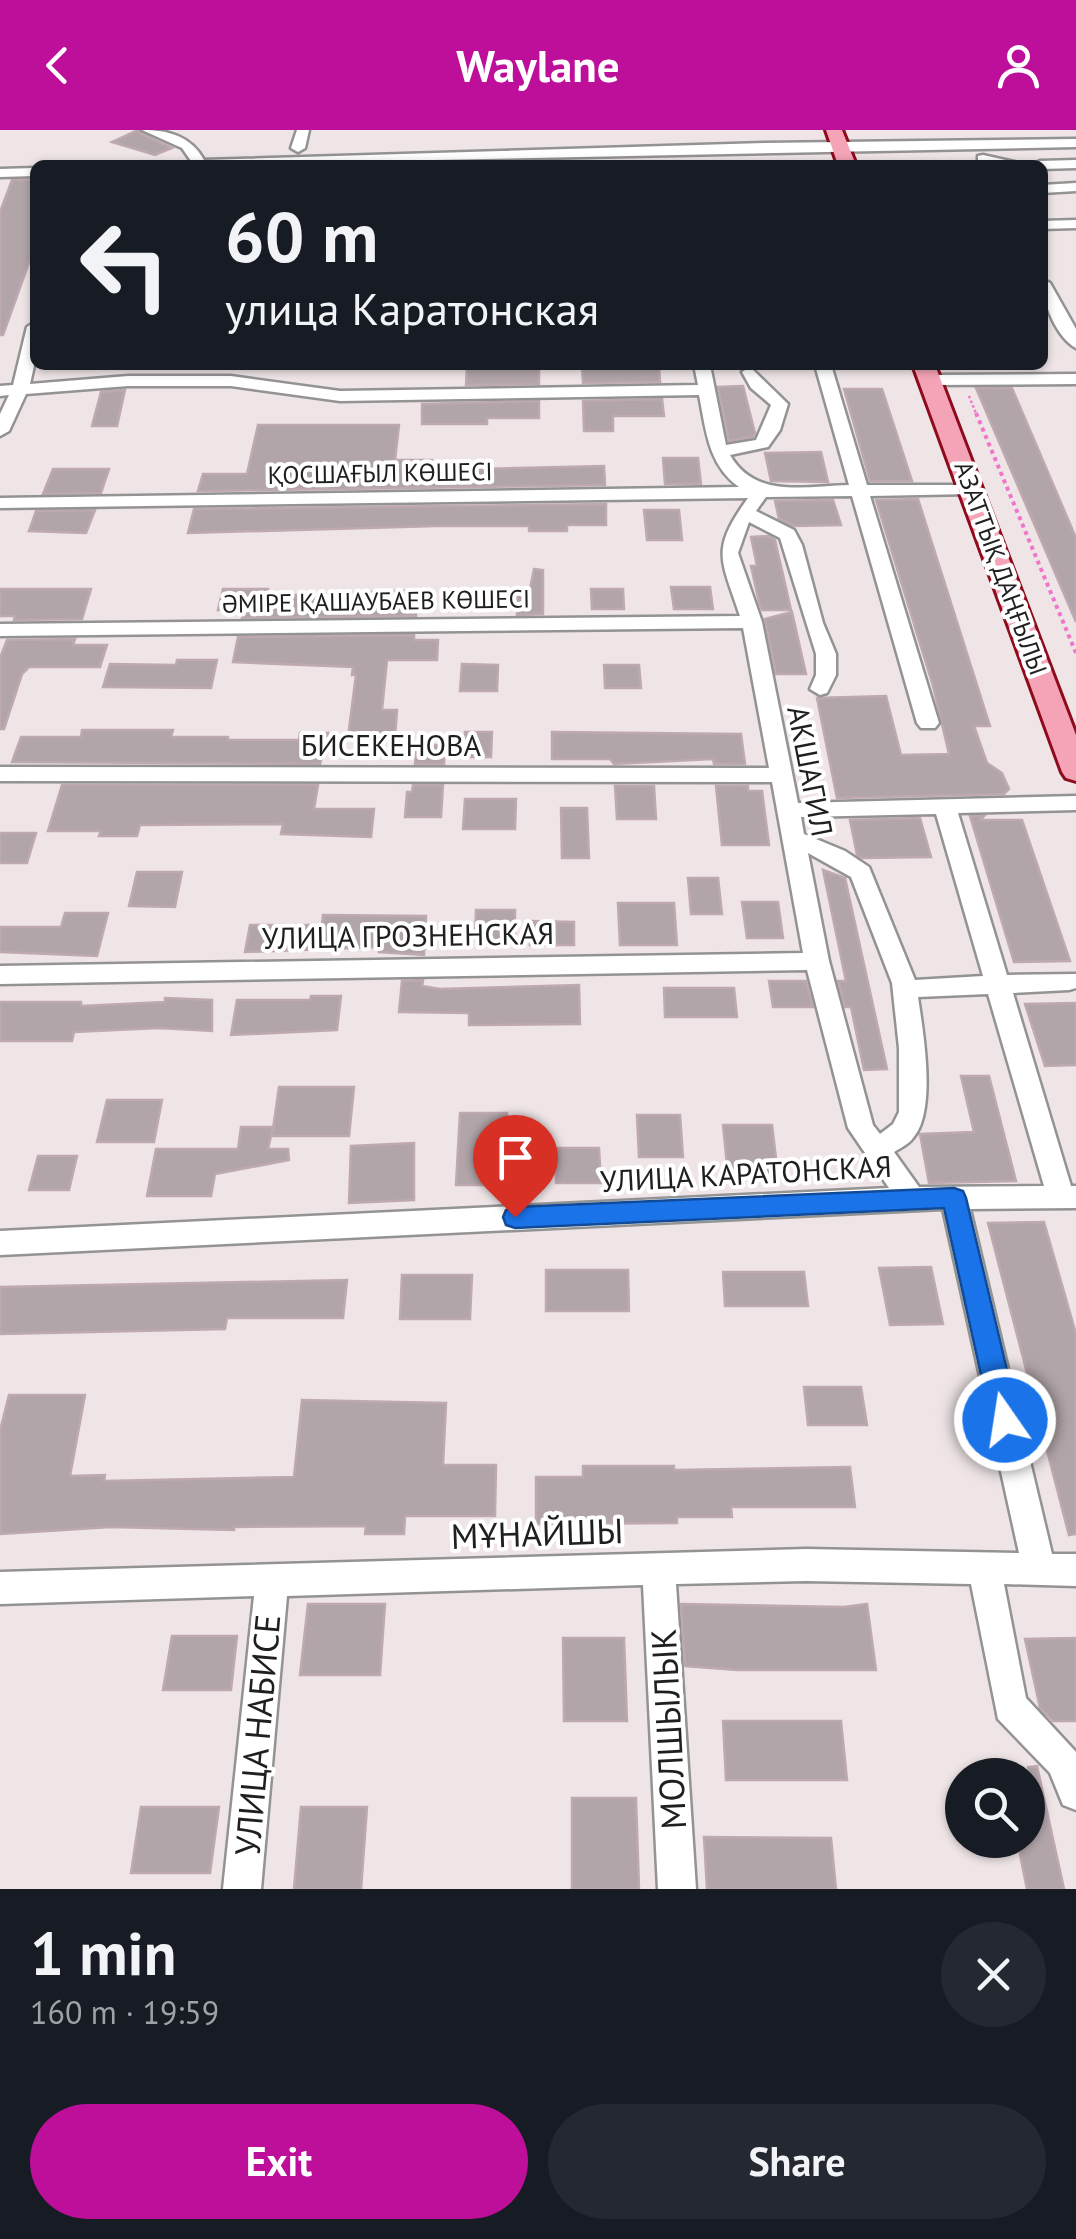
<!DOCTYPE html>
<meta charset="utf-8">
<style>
:root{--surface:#171b24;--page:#242831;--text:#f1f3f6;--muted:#9ea1a6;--accent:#be0f9b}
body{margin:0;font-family:"PT Sans",sans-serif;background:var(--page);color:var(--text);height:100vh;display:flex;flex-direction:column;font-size:38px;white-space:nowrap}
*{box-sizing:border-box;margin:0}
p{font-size:32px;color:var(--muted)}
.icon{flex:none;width:55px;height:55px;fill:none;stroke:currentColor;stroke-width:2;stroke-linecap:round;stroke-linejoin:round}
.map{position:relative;height:1759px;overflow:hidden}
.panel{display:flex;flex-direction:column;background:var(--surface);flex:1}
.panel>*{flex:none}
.banner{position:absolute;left:30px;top:30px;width:1018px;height:210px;border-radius:15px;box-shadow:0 2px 8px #0004;background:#171b24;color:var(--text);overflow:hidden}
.fabs{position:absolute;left:945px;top:1628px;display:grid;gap:20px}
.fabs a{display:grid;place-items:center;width:100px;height:100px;border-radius:50%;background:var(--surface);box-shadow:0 2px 8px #0004;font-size:50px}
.pin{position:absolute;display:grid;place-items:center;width:85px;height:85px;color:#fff;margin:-102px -42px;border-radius:50% 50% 50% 0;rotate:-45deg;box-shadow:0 0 10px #0007}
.pin .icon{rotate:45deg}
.me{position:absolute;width:110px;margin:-55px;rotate:347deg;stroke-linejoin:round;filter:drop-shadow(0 0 8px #0008)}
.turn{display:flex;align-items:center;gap:35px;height:210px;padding:0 30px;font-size:45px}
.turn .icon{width:130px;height:130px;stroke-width:2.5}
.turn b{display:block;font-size:70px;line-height:85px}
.round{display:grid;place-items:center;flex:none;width:105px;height:105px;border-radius:52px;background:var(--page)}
.overview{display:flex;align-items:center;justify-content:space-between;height:170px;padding:0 30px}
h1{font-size:60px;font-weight:700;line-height:75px}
.cta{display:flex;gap:20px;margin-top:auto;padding:20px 30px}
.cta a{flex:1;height:115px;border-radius:60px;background:var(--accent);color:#fff;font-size:40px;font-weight:700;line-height:115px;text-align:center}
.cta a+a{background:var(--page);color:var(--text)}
header{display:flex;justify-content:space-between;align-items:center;height:130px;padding:0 30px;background:var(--accent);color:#fff;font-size:45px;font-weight:700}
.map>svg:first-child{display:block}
.building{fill:#b1a5a9;stroke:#bfa9b1;stroke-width:2.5}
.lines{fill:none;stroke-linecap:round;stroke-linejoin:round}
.minor-casing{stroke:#939393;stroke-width:5}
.major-casing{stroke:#8e0b1c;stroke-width:6}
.path-far1{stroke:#ef76cb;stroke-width:2.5;stroke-dasharray:2.5 2.5;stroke-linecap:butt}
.path{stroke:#ef76cb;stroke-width:4;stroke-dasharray:4 4;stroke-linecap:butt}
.minor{fill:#fff;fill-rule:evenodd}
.major{fill:#f5a4b7;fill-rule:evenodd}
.route{fill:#1a73e8;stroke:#114b97;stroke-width:2.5}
.labels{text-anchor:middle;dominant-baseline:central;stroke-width:8;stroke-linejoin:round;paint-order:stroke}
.far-street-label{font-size:25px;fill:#1f1f1f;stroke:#fff}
.street-label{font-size:30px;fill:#1f1f1f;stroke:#fff}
.near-street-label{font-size:35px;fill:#1f1f1f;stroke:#fff}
</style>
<header><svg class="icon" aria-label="back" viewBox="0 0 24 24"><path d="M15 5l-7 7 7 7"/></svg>Waylane<svg class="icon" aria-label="person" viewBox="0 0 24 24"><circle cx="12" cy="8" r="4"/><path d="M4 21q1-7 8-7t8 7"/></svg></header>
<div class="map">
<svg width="1076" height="1759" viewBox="0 0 1076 1759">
<rect width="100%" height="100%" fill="#efe5e7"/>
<path class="building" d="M138,0L140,3L172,18L155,25L112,12Z
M12,50H35V116L3,205H0V82Z
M467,235L539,236V254L466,255Z
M659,235L660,252L583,253L582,236Z
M743,256L755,303L753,307L729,311L718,257Z
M976,258H1012L1076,408V492Z
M844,259H882L912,351H870Z
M125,260L117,296H92L101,262Z
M662,269L664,286H613V301H584L583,271Z
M539,271V288H487V294H422V274Z
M258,295H399L395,330H432L431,340L604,336L605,355L198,361L203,344H247Z
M821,322L828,352L771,351L765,323Z
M663,328H698L701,354H665Z
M53,339H109L101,363L43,364Z
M918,369L990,596H974L987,633L1002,643L1009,659L1004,664L837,668L817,568L886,566L901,625L949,624L933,556L876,370Z
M833,370L841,395L794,396L779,389L775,371Z
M606,374V395H567V401H529V396H437L188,403L194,379Z
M95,380L86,403L29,401L36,381Z
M644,380H679L682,410H647Z
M769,406L775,410L791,480H762L759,472L751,436H757L751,407Z
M534,439L543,440V484L517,485V464H529Z
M671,457H710L713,479H674Z
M0,459H91L82,489L14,490L15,486H0Z
M223,459H268L267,466L418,460L416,486L242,488L244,480H218Z
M591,459H623L624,479H592Z
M792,482L806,544H776L765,489Z
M414,505V510H438L437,530H387L382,580H397L395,607H348L356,545H352L353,537L233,532L238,507Z
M75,509L73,515H107L100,537H29L22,544L4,599H0V528L7,510Z
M177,530H217L211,558L103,557L110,534L176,535Z
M462,534L498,535L497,561H460Z
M604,535H639L641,558H605Z
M82,600H173L171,607H228V610H299L300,603H328L320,634L12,632L21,607H81Z
M465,602H492L491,627H464Z
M552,602L741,604L745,634H714L713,629L614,634L610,629H552Z
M417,615H445L444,634H415Z
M62,655H318L314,679H374L371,707L281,704L283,694L140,695L137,706H99L101,701H48Z
M413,655H443L441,687H405L407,662H412Z
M615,656H654L656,689H617Z
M716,656H748V661H762L769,715H722Z
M465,669H516L515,699H463Z
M561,678H587L589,728H562Z
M970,686H984L980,690H1022L1070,831L1014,832Z
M920,688L931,727L862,728L857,725L850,690Z
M0,703H36L27,733H0Z
M823,740L845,748L887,939L864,940L851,877H845L838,851H846Z
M137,742H182L175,777L129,776Z
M688,748H718L722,784H691Z
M742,772H778L783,808H747Z
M618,773H674L677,815H620Z
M476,780H515V809H475Z
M65,783H108L97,826L0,822V797H61Z
M323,785L426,786L424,825L379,822V817L245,822L250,795H322Z
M530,791L574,792V815H530Z
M423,850L422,856L440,859L579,855L580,894L469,895V883L399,882L402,851Z
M769,851H806L813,877H773Z
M664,858H734L737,887H665Z
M311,866H341L337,900L231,905L237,870H310Z
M165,868L212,870V901L159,898L74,902L72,911H0V872H81V876L165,872Z
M1076,873V935L1045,936L1025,874Z
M961,946H989L1016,1051L929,1053L920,1004L974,1002Z
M279,957H354L349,1006H272Z
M107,970H162L154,1012H97Z
M460,983H507L506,1055H456Z
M637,985H680L683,1027H639Z
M723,995H772L778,1045H728Z
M241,997H273L268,1019H288L289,1030L215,1044L211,1066H147L156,1019H238Z
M414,1013V1070L349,1073L351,1016Z
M556,1018H599L601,1053H556Z
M38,1026H77L69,1060H29Z
M1044,1092L1076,1204V1404L1069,1405L988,1093Z
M931,1137L943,1194L890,1195L879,1138Z
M546,1140H628L629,1181H546Z
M723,1142H804L808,1176H725Z
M402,1145H472L470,1189H400Z
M347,1150L343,1188H227L225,1199L0,1204V1157Z
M804,1257H861L867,1295H808Z
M9,1265H85L70,1346L105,1345L104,1351L294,1347L302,1270L446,1273L443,1335H496L495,1386H405L404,1404H365L366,1396L234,1397V1400L111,1397L0,1404V1301Z
M583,1336H674V1340L850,1337L855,1377H731L732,1387H677V1393L536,1394V1347H583Z
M308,1474H385L380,1545H300Z
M681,1474L844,1477L867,1474L876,1540H738L685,1536Z
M172,1506H237L231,1560H163Z
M563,1508H624L627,1591H564Z
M1076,1508V1591H1053L1040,1578L1025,1509Z
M723,1591H841L847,1650H726Z
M1037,1636L1064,1759H1027L1017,1710H1028V1637Z
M572,1668H636L639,1759H572Z
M141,1677H219L210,1743H131Z
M301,1677H367L361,1759H294Z
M704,1707L831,1708L836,1759H707Z"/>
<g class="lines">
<defs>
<path id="minor" d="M142,0C168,0 191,6 204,30L764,13L1076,9V17L182,35L191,31L182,18Z
M297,0H309L305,18L298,22L291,18Z
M983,25L1028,35L978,32V26Z
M1076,30V38L1042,39V35H1033L1040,31Z
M35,38V46L0,47V39Z
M1076,53V61L1042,63V55Z
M1076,90V98L1042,99V91Z
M1042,149L1050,153L1076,199V218C1056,207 1042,171 1042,149Z
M35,192V231L30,254L128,246H231L340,261L698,255L694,235H710L726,315L756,310L771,275L751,258L742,242L750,237L788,274L780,300L768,317L730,325C755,369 805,356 849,355L815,235H831L867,355H978L981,359L972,364L870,366L939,593L935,598H921L917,593L852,366L766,367L756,381L794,400L802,415L823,493L836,524V545L827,563L820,565L810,559L816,545V524L780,408L749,392L738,423L762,492L798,673L1076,666V680L958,683L1007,845L1076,844V858L1069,860L1013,863L1071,1056H1076V1078L970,1079L1052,1424H1076V1456L1004,1454L1026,1568L1076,1622V1680L1063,1675L1050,1643L998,1589L971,1454L806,1451L676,1454L696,1759H658L643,1455L287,1466L261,1759H223L254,1466L0,1474V1442L806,1419L1019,1423L943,1079L0,1125V1101L889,1058L848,998L807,840L0,854V836L803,823L772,652L0,651V637L769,638L743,498L0,506V494L740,486C721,428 710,421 748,368L0,378V368L739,357C708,335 706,300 699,265L340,271L231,256H128L26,264L9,301L0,306V284L9,265L0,266V256L13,255L27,197ZM936,684L983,846L915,850L869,737L845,721L804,704L801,687ZM808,723L851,747L892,853L899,918V982L893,994L880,1004L873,995L829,831ZM988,864L1044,1056L919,1057L894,1022C900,1018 909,1014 913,1008C937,981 923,901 918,867Z
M1076,244V254L930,255L922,250L930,245Z"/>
<path id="major" d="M826,0H842L856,35H838Z
M913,235H935L1076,605V651L1066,648L1062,642Z"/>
</defs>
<use href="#minor" class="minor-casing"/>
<use href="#major" class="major-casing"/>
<path class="path-far1" d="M969,266L977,286"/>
<path class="path" d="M976,283L1076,523"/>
<use href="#minor" class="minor"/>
<use href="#major" class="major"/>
</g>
<path class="route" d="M954,1058L963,1061L966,1068L1019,1290L1015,1299L1005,1303L995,1299L991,1290L944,1078L515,1098L506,1095L503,1087L506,1080L515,1077Z"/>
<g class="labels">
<g class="far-street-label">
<text transform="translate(380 343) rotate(-1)">ҚОСШАҒЫЛ КӨШЕСІ</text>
<text transform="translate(1001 438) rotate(70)">АЗАТТЫҚ ДАҢҒЫЛЫ</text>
<text transform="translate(376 471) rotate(-1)">ӘМІРЕ ҚАШАУБАЕВ КӨШЕСІ</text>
</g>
<g class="street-label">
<text x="391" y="614">БИСЕКЕНОВА</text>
<text transform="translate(811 641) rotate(79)">АКШАГИЛ</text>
<text transform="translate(408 805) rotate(-1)">УЛИЦА ГРОЗНЕНСКАЯ</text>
<text transform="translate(746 1043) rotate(-3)">УЛИЦА КАРАТОНСКАЯ</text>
</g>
<g class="near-street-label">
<text transform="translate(537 1403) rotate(-2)">МҰНАЙШЫ</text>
<text transform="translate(668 1599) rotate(-93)">МОЛШЫЛЫК</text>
<text transform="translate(257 1605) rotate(-85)">УЛИЦА НАБИСЕ</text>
</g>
</g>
</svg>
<div class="fabs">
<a><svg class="icon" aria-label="search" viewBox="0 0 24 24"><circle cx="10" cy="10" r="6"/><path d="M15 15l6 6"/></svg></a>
</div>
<div class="pin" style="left:515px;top:1087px;background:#d93025"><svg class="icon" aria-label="arrive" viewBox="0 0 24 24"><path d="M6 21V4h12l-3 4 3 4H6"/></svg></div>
<svg class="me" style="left:1005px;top:1290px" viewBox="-20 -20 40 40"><circle r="17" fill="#1a73e8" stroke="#fff" stroke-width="3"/><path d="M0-11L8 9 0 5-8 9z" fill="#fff"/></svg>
<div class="banner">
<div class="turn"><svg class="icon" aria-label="left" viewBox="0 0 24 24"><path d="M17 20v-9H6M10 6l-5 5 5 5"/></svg><div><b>60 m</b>улица Каратонская</div></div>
</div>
</div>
<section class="panel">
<div class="overview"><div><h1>1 min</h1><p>160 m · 19:59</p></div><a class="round"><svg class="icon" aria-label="close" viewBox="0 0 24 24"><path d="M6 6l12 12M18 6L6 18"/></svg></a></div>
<div class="cta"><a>Exit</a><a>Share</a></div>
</section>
